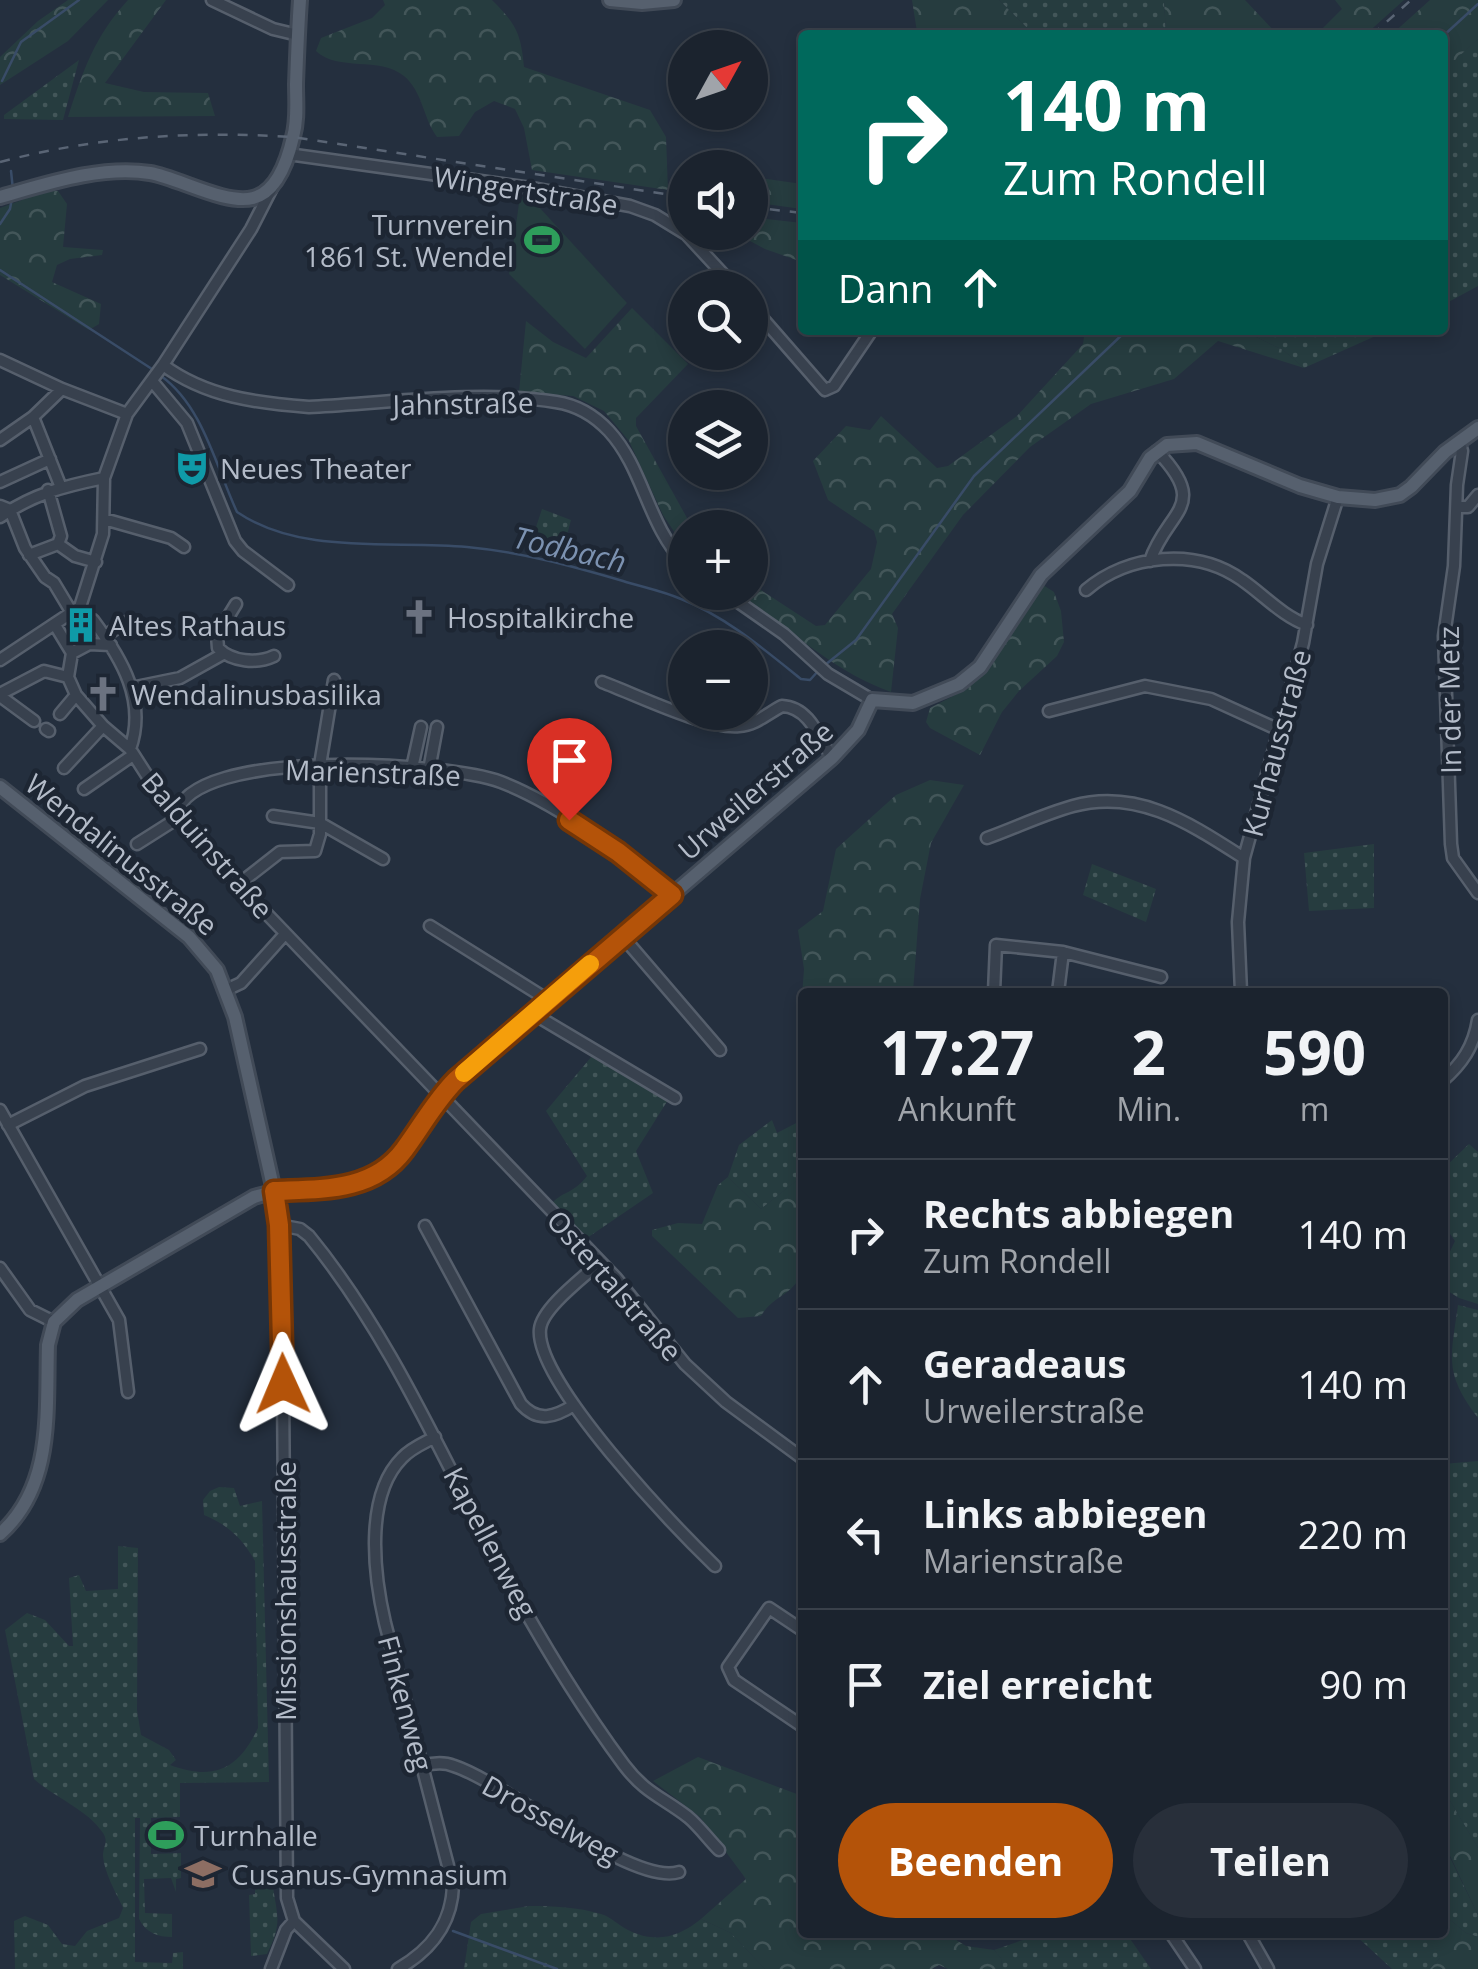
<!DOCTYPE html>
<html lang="de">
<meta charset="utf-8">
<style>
:root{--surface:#1b232e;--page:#282f3a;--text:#f1f3f6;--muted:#a0a4aa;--line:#39404a;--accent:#b45309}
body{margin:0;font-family:"Open Sans",sans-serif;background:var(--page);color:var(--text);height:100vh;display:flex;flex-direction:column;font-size:38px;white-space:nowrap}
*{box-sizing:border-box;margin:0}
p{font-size:32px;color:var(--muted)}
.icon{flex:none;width:55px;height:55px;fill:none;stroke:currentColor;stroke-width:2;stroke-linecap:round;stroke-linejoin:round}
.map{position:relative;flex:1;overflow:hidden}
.sheet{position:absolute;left:798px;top:988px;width:650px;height:950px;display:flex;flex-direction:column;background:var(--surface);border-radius:10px;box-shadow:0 5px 15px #0003,0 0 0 2px var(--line)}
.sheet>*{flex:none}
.hud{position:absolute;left:798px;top:30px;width:650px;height:305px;border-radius:10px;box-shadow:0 5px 15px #0003,0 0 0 2px var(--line);background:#00695c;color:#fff;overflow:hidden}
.needle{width:65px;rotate:50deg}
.buttons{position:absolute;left:668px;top:30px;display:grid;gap:20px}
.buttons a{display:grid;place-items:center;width:100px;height:100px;border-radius:50%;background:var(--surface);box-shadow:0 5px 15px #0003,0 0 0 2px var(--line);font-size:50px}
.pin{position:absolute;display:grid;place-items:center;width:85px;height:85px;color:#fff;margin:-102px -42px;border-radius:50% 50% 50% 0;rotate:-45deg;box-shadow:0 0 10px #0007}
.pin .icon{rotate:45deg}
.me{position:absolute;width:110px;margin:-55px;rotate:359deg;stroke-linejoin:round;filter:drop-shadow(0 0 8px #0008)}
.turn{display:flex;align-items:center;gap:35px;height:210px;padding:0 40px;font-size:45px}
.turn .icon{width:130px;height:130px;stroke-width:2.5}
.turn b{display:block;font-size:70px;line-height:85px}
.then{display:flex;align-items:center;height:95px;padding:0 40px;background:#0003;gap:20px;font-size:38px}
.eta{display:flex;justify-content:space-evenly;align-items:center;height:170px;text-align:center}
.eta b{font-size:60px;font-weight:700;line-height:70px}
.button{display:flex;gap:20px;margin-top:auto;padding:20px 40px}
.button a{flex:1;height:115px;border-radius:60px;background:var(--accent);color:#fff;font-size:40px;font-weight:700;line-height:115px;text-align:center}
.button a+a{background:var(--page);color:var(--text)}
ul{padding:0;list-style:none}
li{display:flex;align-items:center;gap:30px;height:150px;padding:0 40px;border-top:2px solid var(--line)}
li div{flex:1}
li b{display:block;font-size:38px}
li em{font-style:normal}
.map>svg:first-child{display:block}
.green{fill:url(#green-dots)}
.forest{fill:url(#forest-crowns)}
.pitch{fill:#263c3f}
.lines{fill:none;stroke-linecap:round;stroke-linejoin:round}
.stream{stroke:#394c67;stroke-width:2.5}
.minor-casing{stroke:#565f6c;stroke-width:15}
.major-casing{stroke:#414a57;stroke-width:18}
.minor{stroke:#38414e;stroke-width:10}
.major{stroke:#56606e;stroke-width:12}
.rail{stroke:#5a6575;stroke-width:2.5;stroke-dasharray:10 10;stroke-linecap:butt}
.route-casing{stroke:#753606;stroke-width:25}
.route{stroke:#b45309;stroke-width:18}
.slow{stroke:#f59e0b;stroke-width:18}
.labels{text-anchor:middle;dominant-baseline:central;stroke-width:9;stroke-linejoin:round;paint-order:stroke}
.street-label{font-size:28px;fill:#b4bcc9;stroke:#1d2633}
.poi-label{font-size:28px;fill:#b4bcc9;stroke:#1d2633;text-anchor:start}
.water-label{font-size:30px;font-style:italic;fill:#7c92b1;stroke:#1d2633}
</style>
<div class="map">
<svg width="1478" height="1969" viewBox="0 0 1478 1969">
<defs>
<pattern id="green-dots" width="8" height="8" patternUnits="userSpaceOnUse" patternTransform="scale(2.5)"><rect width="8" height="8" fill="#263c3f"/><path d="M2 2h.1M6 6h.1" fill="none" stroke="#435659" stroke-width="1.8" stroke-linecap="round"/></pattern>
<pattern id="forest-crowns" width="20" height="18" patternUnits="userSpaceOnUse" patternTransform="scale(2.5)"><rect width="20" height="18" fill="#263c3f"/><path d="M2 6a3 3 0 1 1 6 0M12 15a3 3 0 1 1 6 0" fill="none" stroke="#435659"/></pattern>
</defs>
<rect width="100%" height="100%" fill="#242f3e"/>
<path class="green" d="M999,0H1164L1166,35H1034Z
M1478,39V286L1443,305L1442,71Z
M79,60L63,120L4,119V115Z
M1242,330H1389L1304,368L1283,350Z
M542,509L571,520L563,550L531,542Z
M1374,844V908L1309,911L1304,853Z
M1092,864L1156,889L1146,922L1083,895Z
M592,1056L668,1100L636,1151L653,1193L587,1238L552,1203C565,1190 573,1194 587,1176L546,1111Z
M772,1120L777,1133L802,1120V1180L800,1178L761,1209L728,1177L739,1145Z
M1469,1144L1478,1152V1304L1459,1298L1443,1288V1266L1455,1241L1443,1224L1445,1205L1443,1169Z
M1458,1305L1478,1310V1418C1443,1372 1451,1358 1458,1305Z
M1478,1461V1848L1443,1789L1442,1632L1447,1614L1442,1611L1443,1464Z
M219,1487L234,1488L240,1506L262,1501L269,1782L180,1783V1817L151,1818V1854L181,1853V1878L176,1879V1892L171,1878L144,1879L145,1913L172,1914V1937C158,1937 146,1933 139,1919L140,1818H135V1962L172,1963L173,1953L183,1952V1969H15L14,1921L25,1916L48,1925L62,1944L75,1946L87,1931L119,1918L123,1908C116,1893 104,1872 103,1856C103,1846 109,1842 103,1833C87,1809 55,1798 34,1779L5,1630L27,1613L45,1620L69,1646H73L69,1578L79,1575L86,1591L118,1589V1546L138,1548L137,1710L141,1735L169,1750L176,1760L170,1765C214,1781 238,1770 258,1728L255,1561C242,1538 228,1525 204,1515L203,1500L210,1491Z
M1442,1841L1478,1915V1937L1466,1933L1443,1914Z
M255,1878L272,1879C276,1915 284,1920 267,1954L251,1956L249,1895L255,1894Z
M529,1906C553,1906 578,1907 601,1914C611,1917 618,1925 628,1930C656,1944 679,1937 701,1919L731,1933L765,1969H464L471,1922L481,1914Z
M1043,1933H1126L1151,1969H1002L1001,1958L994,1950Z
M1353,1933H1426L1440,1946V1958L1430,1969H1392Z"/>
<path class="forest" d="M68,0H108L68,41L0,85V57L38,21Z
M128,0H166L105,83L144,92L208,93L215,116L68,117C83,71 94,37 128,0Z
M383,0H492C516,24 521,33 524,67L650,110L666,137L668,190L532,170L524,128L515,109L494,101L475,112L459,136L437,137C423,118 423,92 404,76C380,56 338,72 316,51L321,38L372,18L385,5Z
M912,0H999L1034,35H924L917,32Z
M1164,0H1245L1278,35H1166Z
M1335,0H1404L1365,35H1316L1342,9Z
M1430,0H1478V39L1443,71L1442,35H1391Z
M767,179L802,184V209L750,202V182Z
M47,191H58L67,204L63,247L103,250L102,255L70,259L57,265L52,282L101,304L99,324L89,330L0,275V208Z
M750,217L802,223V262L765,249L735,233L750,232Z
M632,308L688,364L636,418V426L692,527L685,528V548L663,515L629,441L604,411L573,396L519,392L526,321L553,342L586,358Z
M1085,330H1242L1283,350L1304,368L1218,341L1174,379L1091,404L1030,447L963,515L892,614L898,628L891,692C834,672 788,628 739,593L750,592V583L816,626L825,625L871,569L877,542L874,531L828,500L813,461L846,426L870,430L881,416L937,468L948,466L1017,416L1083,344Z
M1043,585L1054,592L1061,611L1064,642L1057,656L1019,691L1002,712L980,755L930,728L926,722L930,708L963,691L987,670Z
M930,780L964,785L931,843L920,899L913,992H802V1076L797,1066L804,969L798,930L823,911L836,849L896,795Z
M728,1177L761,1209L801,1177L802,1180C803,1199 807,1264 800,1277C789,1297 773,1296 761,1316L738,1318L652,1236V1230L678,1223L702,1224L718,1185Z
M698,1757L802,1796V1932L945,1933L966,1946L994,1950L1001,1958L1002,1969H948L939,1965L932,1969H765L731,1933L701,1919L746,1879L700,1817L653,1781Z
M1443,1789L1478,1848V1915L1443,1841Z
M1443,1914L1466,1933L1478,1937V1969H1430L1440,1958V1947L1426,1933L1442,1932Z"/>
<path class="pitch" d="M520,196L537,200L539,207L627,303L585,349L509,274Z"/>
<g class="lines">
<path class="stream" d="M1442,37L1478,4
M2,81L21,42L79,0
M11,171L13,190
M0,224L10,209L12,198
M0,270L155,371
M161,376C203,406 216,467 237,512C302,556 393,540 467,547C521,552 572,566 623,581C642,587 663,591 681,599C725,616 765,650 801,679L810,680L819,670
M825,665L856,640L974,476L1127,330
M453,1931L557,1969"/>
<defs>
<path id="minor" d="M212,0L273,29L298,35
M288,154L531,188L630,206L655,215L686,234L736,288
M750,304L825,390L834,386L872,330
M0,360L62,389L127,414
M163,365C206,397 257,403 309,407C383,403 484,390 556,402C576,405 595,416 609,431C644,469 647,524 685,564
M152,381L187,423L235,541L243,551L288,585
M33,417L60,485
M0,440L33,417L62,389
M1459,441L1462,451L1457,485L1454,566L1444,636L1451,844L1453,858L1478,893
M0,482L50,459
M48,490L61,536L58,544
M0,506L10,510L25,548L45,577L54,583L72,613
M1457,507H1468L1478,495
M0,517C33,494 65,486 104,478
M104,519L171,538L184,547
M58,544L75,556L96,562
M29,555L58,544
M1150,561C1167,510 1211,507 1157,451
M1086,590C1128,554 1196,547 1242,580C1264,595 1282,616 1307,625
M724,592L784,634L828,674L872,700
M236,604L217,635L218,648C232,662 257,664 274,656
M93,620C122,659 147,701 130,749
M55,625L72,653L68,677L76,695L103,726L130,749L155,788L196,840L616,1278L685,1364L726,1402L802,1458
M105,636L126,622
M72,653L89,644L111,645
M0,660L80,607L103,534L104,478L127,414L163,365L251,229L273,186
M602,682C637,695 705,729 739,726C756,725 768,713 782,706C809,707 819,737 832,758
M131,688L180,678L223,654
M0,694L44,671L68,677
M0,696L34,721
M1049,711L1145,686L1211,699L1277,729
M60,714L76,695
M46,729L49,731
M64,768L103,726
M412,768L421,727
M429,770L437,727
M84,789L133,755
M176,815C191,746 449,762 501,782C553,802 632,856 672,895
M273,816L320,823L383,859
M987,838C1015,828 1044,814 1073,806C1139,788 1192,825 1244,858
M137,844L178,818
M239,884L280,852L315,851L320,834V765L334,680
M430,926L548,1000
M623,937L720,1050
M226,990L241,983L285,934
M994,992L996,945L1063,952L1161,977
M1058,992L1063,952
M1241,992L1238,922L1244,858L1303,643L1317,564L1338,497
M532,1013L675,1098
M1442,1081C1462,1064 1474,1046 1478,1020
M0,1110L119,1320L128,1392
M8,1125L85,1086L200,1049
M274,1191L279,1225L283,1383L287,1898L294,1921L344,1969
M279,1225L300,1229L309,1236C374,1315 422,1413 468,1504C513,1593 564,1684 624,1765C645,1793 662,1797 688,1817C699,1826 709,1840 719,1850
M425,1226L521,1404C538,1423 555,1417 574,1405
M600,1262C584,1277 542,1308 540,1329C534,1381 676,1528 715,1566
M0,1268L30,1310L54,1322
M802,1630L769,1608L728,1667L734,1680L802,1726
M423,1766C433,1763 444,1762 454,1766C504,1782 634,1887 679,1872
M1170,1932L1195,1969
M1247,1932L1268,1969
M271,1969L286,1930L294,1921
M398,1969C431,1950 452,1924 453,1885L385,1623C374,1576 364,1496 402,1458C411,1448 424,1443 435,1437"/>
<path id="major" d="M610,0L642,3L674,0
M0,197C46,184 102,165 150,173C179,178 225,205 253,198C277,192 288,159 293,137C298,120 296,102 296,84C297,56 298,28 300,0
M0,787L189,937L217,970L235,1017L274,1191
M0,1534C54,1486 46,1412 48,1345L54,1322L77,1300L254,1197C282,1187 311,1193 339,1187C403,1176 416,1122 456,1080L832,758L858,730L872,700L913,703L959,684L980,667L1041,575L1130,491L1150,458L1167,445L1197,443L1300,486L1338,497L1375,500L1400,495L1411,487L1445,452L1478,428"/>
</defs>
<use href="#minor" class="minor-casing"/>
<use href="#major" class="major-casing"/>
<use href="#minor" class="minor"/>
<use href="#major" class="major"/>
<path class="rail" d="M1372,35L1411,0
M0,162C99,136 192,131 293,137L685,197
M750,207L802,213"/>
</g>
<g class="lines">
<defs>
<path id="route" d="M283,1384L279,1225L274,1191C321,1189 373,1192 404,1150C422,1126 435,1101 456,1080L672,895L618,852L569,820"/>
</defs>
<use href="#route" class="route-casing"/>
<use href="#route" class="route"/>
<path class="slow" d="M464,1073L590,964"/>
</g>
<defs>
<symbol id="stadium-bare" viewBox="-9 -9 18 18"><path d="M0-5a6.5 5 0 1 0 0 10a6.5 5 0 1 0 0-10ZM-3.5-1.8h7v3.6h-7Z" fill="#2e9e5b" stroke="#1d2633" stroke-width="2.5" paint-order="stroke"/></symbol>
<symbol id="theatre-bare" viewBox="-9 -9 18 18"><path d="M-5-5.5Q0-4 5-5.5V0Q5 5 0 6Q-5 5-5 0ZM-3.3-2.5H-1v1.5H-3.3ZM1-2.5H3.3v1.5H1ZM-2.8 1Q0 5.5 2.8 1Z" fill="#0f9aa8" stroke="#1d2633" stroke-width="2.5" paint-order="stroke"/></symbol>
<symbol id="church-bare" viewBox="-9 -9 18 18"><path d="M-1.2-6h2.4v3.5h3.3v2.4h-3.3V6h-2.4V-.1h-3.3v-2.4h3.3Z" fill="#6b7280" stroke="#1d2633" stroke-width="2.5" paint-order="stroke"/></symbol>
<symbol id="building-bare" viewBox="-9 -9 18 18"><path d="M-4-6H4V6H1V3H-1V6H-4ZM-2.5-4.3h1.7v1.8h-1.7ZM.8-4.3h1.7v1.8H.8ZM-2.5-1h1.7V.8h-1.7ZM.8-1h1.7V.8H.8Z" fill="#0f9aa8" stroke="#1d2633" stroke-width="2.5" paint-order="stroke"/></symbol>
<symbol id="school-bare" viewBox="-9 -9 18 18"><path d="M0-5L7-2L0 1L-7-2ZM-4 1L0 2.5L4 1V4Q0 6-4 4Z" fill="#8d6e63" stroke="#1d2633" stroke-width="2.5" paint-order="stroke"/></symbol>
</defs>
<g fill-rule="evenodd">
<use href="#stadium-bare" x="517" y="215" width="50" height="50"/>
<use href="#theatre-bare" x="167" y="443" width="50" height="50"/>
<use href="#church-bare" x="394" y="592" width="50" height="50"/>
<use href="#building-bare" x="56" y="600" width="50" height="50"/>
<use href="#church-bare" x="78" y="669" width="50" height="50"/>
<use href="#stadium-bare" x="141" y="1810" width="50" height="50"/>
<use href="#school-bare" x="178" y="1849" width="50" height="50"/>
</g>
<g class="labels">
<g class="street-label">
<text transform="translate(526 190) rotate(9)">Wingertstraße</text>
<text transform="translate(463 403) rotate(-1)">Jahnstraße</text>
<text transform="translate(1449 700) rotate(-91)">In der Metz</text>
<text transform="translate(1276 743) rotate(-75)">Kurhausstraße</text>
<text transform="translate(373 772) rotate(2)">Marienstraße</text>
<text transform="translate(755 790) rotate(-41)">Urweilerstraße</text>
<text transform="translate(208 845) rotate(49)">Balduinstraße</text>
<text transform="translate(122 854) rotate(39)">Wendalinusstraße</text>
<text transform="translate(615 1285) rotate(49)">Ostertalstraße</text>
<text transform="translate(491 1542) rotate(62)">Kapellenweg</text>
<text transform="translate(285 1591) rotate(-90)">Missionshausstraße</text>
<text transform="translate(406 1703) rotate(75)">Finkenweg</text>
<text transform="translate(551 1819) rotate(29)">Drosselweg</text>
</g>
<g class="poi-label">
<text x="514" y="224" text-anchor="end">Turnverein<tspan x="514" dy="32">1861 St. Wendel</tspan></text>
<text x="220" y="468">Neues Theater</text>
<text x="447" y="617">Hospitalkirche</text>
<text x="109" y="625">Altes Rathaus</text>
<text x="131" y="694">Wendalinusbasilika</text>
<text x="194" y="1835">Turnhalle</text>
<text x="231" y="1874">Cusanus-Gymnasium</text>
</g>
<g class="water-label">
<text transform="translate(570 549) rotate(13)">Todbach</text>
</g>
</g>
</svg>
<div class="buttons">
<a><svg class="needle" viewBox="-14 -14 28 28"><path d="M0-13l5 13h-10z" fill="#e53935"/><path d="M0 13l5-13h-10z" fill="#a0a4aa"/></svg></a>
<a><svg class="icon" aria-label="sound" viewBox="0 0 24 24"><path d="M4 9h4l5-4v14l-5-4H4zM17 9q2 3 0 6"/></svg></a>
<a><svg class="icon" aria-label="search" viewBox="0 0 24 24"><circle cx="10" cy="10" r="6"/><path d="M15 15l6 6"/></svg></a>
<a><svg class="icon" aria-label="layers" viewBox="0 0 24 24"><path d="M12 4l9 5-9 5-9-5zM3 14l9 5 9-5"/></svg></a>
<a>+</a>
<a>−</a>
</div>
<div class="pin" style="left:569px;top:820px;background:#d93025"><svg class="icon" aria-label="arrive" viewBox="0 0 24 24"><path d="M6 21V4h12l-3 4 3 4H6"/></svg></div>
<svg class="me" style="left:283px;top:1384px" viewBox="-20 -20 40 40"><path d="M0-17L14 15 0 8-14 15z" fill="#b45309" stroke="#fff" stroke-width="4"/></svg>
<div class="hud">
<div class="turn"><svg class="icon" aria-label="right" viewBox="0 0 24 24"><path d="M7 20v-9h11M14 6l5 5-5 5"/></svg><div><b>140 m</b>Zum Rondell</div></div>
<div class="then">Dann<svg class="icon" aria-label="ahead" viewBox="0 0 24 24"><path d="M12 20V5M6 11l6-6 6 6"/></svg></div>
</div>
<section class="sheet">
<div class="eta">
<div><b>17:27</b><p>Ankunft</p></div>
<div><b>2</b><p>Min.</p></div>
<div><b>590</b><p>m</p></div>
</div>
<ul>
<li><svg class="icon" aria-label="right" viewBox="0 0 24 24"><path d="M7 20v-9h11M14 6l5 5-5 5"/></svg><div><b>Rechts abbiegen</b><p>Zum Rondell</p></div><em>140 m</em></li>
<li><svg class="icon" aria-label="ahead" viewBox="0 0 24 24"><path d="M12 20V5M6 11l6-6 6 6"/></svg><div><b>Geradeaus</b><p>Urweilerstraße</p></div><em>140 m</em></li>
<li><svg class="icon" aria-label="left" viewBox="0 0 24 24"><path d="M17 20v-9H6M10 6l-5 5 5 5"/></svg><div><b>Links abbiegen</b><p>Marienstraße</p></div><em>220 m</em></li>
<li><svg class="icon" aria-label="arrive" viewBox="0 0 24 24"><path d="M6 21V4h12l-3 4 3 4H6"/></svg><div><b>Ziel erreicht</b></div><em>90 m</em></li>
</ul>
<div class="button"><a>Beenden</a><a>Teilen</a></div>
</section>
</div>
